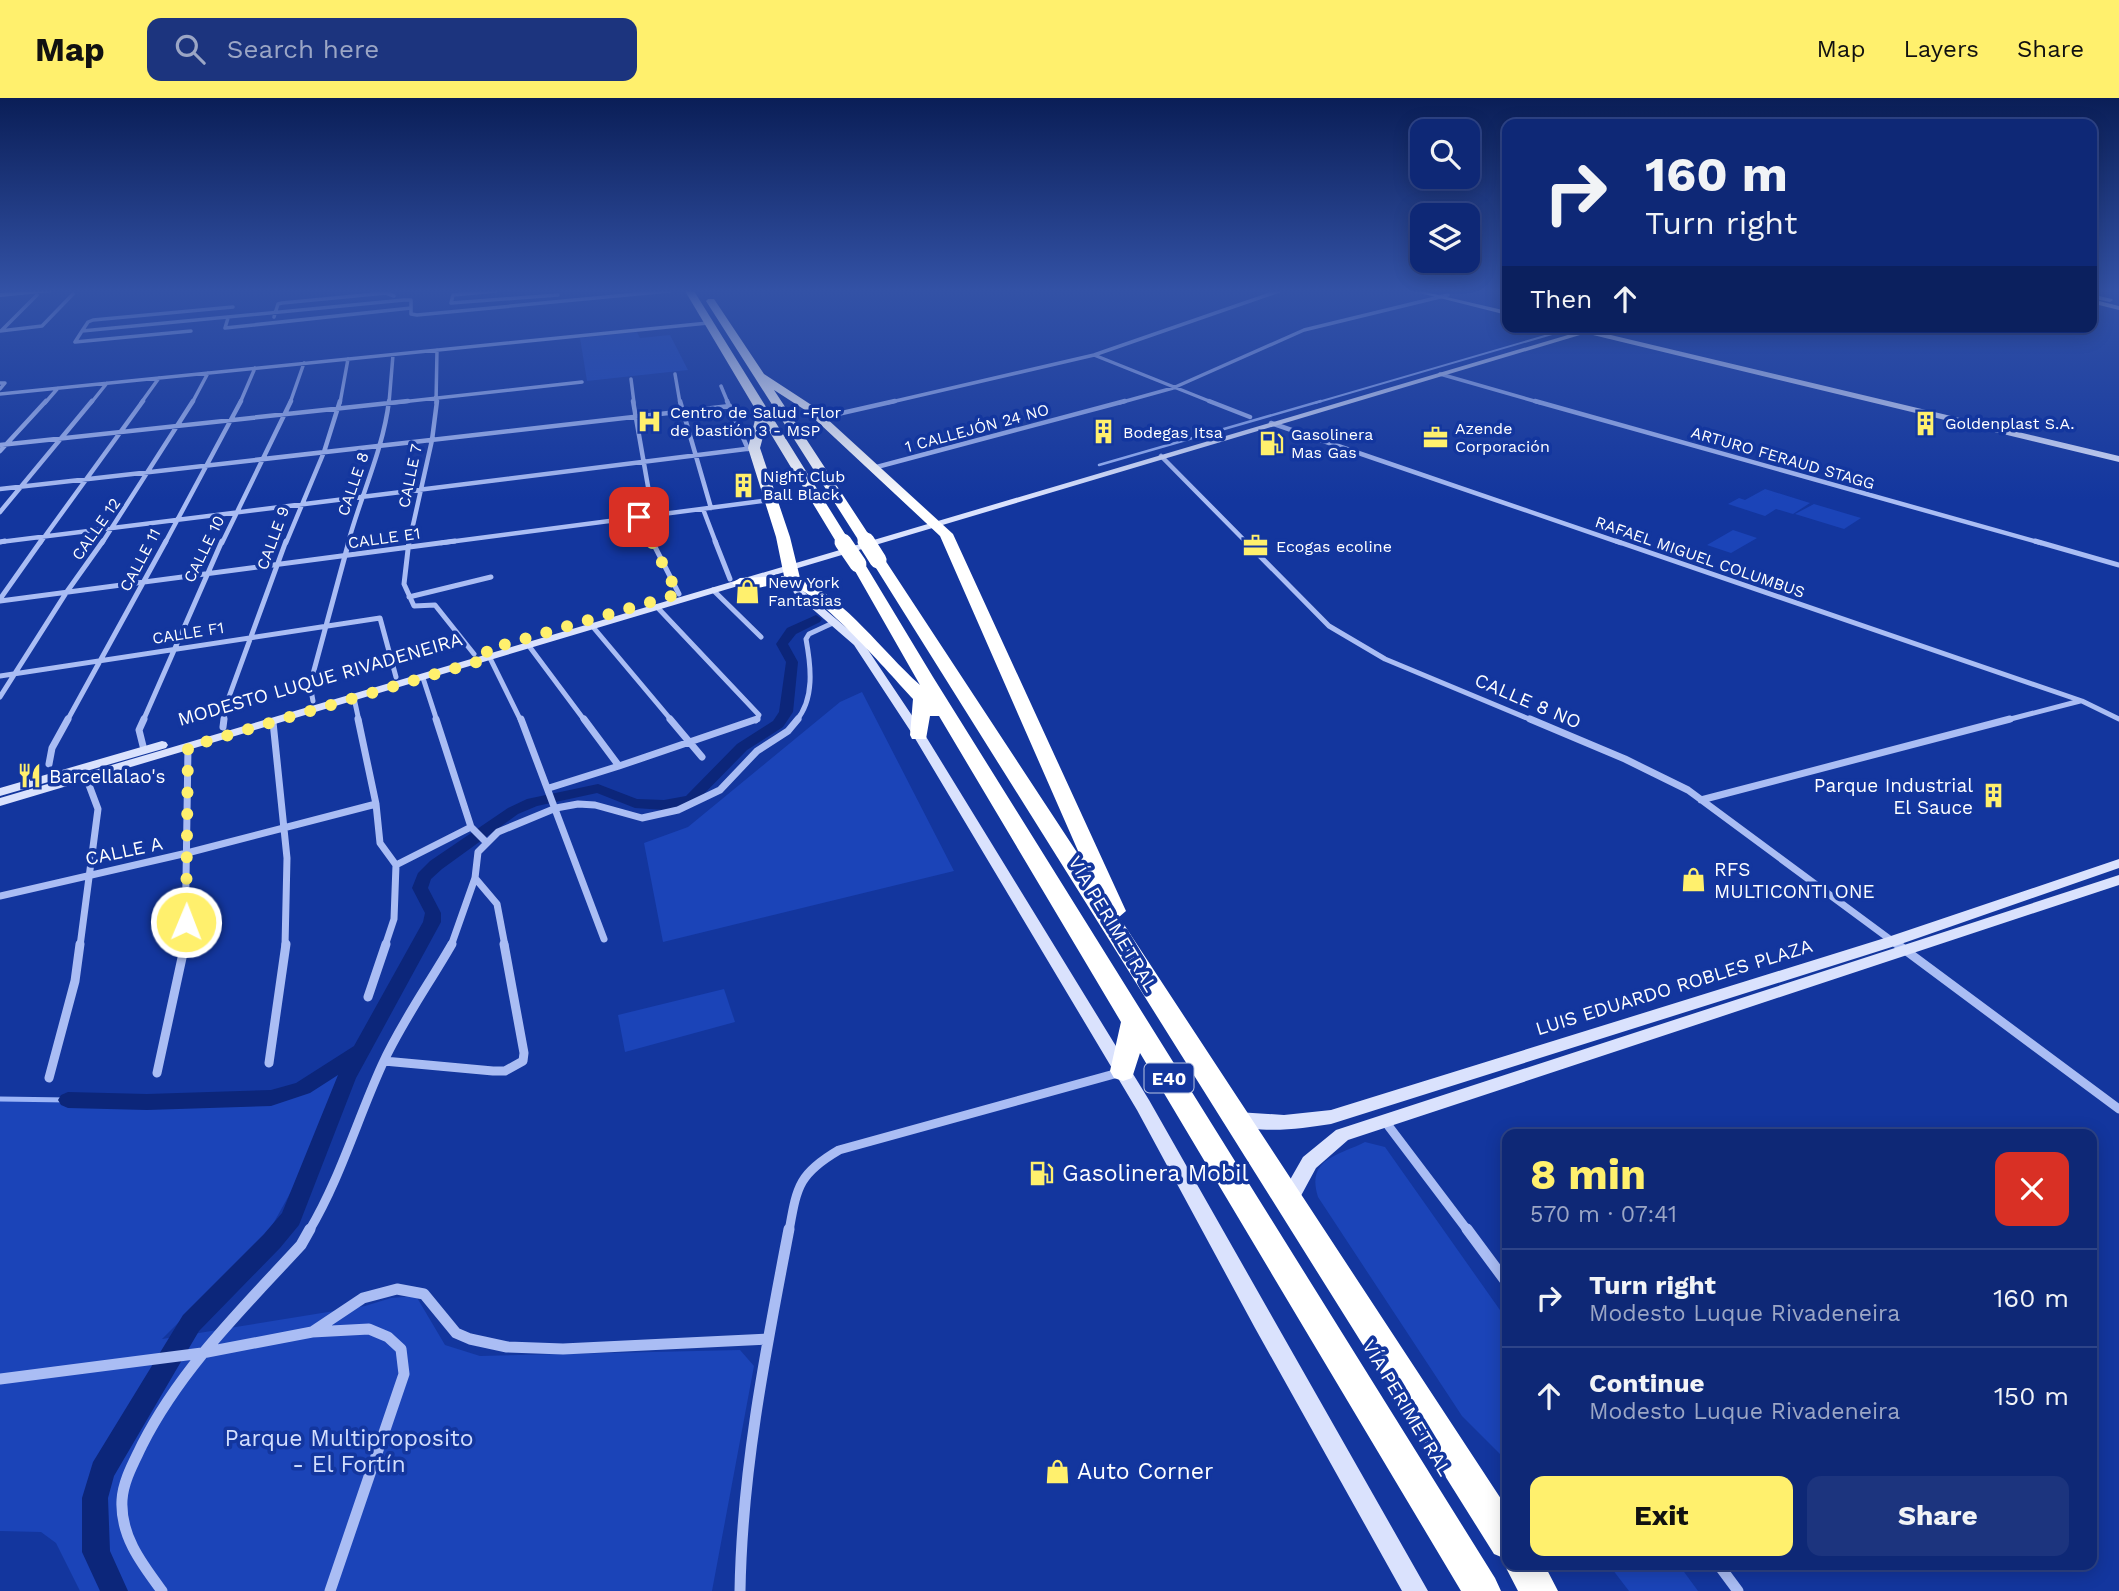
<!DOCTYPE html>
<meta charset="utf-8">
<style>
:root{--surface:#0e2876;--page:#1c347e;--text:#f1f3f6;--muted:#9ba6c5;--line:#2e4488;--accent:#fff06d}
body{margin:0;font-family:"Work Sans",sans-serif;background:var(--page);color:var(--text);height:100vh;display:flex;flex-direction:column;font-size:26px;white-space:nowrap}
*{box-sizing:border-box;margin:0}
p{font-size:23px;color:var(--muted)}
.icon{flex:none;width:38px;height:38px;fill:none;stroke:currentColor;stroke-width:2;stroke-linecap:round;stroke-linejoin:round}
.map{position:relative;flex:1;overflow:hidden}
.side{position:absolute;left:1502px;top:1031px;width:595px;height:441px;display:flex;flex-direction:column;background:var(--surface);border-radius:14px;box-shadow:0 4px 18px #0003,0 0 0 2px var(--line)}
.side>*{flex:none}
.top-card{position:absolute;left:1502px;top:21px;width:595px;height:214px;border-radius:14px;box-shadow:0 4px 18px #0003,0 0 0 2px var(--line);background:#0e2876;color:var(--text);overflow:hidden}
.tools{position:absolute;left:1410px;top:21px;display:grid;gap:14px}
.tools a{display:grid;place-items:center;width:70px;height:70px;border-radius:14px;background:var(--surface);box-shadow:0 4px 18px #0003,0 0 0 2px var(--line);font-size:35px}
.pin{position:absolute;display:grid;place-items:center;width:60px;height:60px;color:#fff;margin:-30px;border-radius:14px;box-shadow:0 4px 10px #0006}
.me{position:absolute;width:77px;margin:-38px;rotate:1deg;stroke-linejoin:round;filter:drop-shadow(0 0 5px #0008)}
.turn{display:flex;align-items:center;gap:24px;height:147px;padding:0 28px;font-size:32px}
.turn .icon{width:91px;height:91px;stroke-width:2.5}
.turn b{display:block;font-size:49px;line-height:60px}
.then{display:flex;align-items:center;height:66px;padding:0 28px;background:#0003;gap:14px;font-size:26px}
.round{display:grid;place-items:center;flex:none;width:74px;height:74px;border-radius:14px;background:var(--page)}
.summary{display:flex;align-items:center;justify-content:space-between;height:119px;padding:0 28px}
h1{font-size:42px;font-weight:700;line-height:52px;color:var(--accent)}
.action{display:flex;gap:14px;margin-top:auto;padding:14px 28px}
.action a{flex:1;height:80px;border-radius:14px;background:var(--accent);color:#111;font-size:28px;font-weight:700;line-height:80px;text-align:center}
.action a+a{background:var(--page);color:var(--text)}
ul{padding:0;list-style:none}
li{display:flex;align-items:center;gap:21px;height:98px;padding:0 28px;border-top:2px solid var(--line)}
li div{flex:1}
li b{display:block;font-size:26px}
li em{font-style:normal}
header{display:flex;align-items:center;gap:42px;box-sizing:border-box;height:98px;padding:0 35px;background:var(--accent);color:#111}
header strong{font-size:33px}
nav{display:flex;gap:38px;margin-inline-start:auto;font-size:24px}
.search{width:490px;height:63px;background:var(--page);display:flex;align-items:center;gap:18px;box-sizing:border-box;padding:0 24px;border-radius:14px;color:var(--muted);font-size:26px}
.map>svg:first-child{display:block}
.green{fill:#1b44b8}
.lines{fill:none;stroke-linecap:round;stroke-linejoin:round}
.stream-far2{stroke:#9cb5f7;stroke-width:2}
.stream-far1{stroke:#9cb5f7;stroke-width:2.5}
.stream{stroke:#9cb5f7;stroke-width:5}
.canal{fill:#0c267a;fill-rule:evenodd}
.street-far5{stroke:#aabdf4;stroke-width:3.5}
.street-far4{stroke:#aabdf4;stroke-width:4.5}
.street-far3{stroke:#aabdf4;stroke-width:5}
.street-far2{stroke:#aabdf4;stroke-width:7}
.street-far1{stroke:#aabdf4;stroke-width:9}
.street{stroke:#aabdf4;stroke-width:11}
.secondary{fill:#dae2fd;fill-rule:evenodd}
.primary{fill:#f7f8ff;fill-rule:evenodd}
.highway{fill:#fff;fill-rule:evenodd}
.highway-bridge-far1{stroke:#fff;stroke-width:13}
.highway-bridge{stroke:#fff;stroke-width:17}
.route{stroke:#fff06d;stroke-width:12;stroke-dasharray:0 21.6}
.labels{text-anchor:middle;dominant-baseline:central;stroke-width:7;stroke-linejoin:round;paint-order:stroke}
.far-poi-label{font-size:16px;fill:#fff;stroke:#13369e;text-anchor:start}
.far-street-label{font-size:16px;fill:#fff;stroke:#13369e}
.shield{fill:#13369e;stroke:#b8c3e2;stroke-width:2}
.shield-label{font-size:18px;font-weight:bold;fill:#fff}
.street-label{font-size:19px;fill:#fff;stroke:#13369e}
.poi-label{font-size:19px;fill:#fff;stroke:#13369e;text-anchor:start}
.near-poi-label{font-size:23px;fill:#fff;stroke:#13369e;text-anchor:start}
.near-park-label{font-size:23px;fill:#d2defd;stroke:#13369e}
</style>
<header>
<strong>Map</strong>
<div class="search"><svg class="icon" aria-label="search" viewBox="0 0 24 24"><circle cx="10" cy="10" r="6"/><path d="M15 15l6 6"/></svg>Search here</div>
<nav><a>Map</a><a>Layers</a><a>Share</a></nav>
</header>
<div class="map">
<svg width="2119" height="1493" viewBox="0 0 2119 1493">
<rect width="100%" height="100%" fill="#13369e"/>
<path class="green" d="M637,234L640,240L670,237L688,272L587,283L580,240Z
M1765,391L1810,405L1793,416L1776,411L1765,418L1728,406L1739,400L1745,402Z
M1814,406L1861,420L1844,431L1795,416Z
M1733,432L1757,440L1731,455L1707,447Z
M862,594L954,773L663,844L644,745L688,729L840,604Z
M724,891L735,924L625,954L618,917Z
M342,968L298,1081L268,1135L162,1241L365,1208L391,1200L416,1198L445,1247L480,1258L740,1252L754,1268L712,1493H80L56,1445L41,1434L0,1433V1000L141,1009L274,1003L307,991Z
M1365,1044L1385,1049L1507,1222V1363L1462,1318L1318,1099C1306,1061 1337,1058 1365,1044Z
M1609,1467H1679L1698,1493H1629Z"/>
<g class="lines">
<path class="stream-far2" d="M1315,305L1576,229"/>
<path class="stream-far1" d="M1099,367L1321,303"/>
<path class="stream" d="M0,1001L68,1002"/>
<path class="canal" d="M816,517L822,521L820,524L796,536L788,546L798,564L793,614L783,629L747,652L696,704L664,712L635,710L597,695L537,708L518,716L442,771L431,781L428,790L441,815V824L356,980L299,1127L280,1150L199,1233L114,1378L108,1400L110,1453L128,1493H100L82,1454V1400L93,1364L183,1217L264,1136L282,1115L338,977L310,995L271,1008L147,1012L68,1010L61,1007L58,1002L61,997L68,994L147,996L271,992L296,985L354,948L423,824L425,815L412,790L418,775L430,763L508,710L527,701L598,686L637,701L664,702L686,698L737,646L773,623L779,614L786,564L776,546L787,530Z"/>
<path class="street-far5" d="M496,193L453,197L451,205L558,197
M233,209L93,222L88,224L82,233L404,202H411V216L417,217L669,193
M274,219L278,206L282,205L386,195L394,198
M228,220L225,230L411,210
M0,233L42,228L73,196
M1,233L37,197
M82,233L75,244L191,233
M1094,257L1214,305
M675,276L680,305
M1440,276L1541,305
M631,281L634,305
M0,285H5L0,291
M721,288L728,305
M0,296L708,225
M45,305L58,290
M91,305L107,285
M141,305L159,280
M192,305L208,275
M240,305L255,270
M290,305L304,265
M340,305L348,261
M389,305L393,257
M392,305L582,284
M436,305L437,252
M887,305L1094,257L1279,193
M1119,305L1173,290L1304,232L1448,197"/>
<path class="street-far4" d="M633,303L653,417
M680,303L711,410
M727,303L748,351
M1209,303L1250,319
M1535,303L2041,445
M820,320L895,303
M1271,325L1621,445
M0,347L408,303
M0,353L46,303
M1161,358L1247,445
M873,370L1125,303
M0,391L730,308
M703,411L716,445
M0,414L92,303
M639,419L653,445
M0,444L754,350
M40,445L143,303
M102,445L193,303
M165,445L241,303
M222,445L291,303
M286,445L324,354L340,303
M348,445C361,397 383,352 389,303
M409,445L432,342L437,303
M441,445L770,402"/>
<path class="street-far3" d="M409,443L404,486L414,508L435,507L474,556
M652,443L679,496
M715,443L730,481
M1245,443L1329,528L1385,561L1534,623
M1616,443L2082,603L2119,621
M2035,443L2119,467
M0,444L5,443
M713,492L761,539
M409,499L491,479
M0,501L41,443
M0,503L455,443
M657,509L759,617L756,623
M593,529L672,623
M529,548L585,623
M486,552L521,623
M0,578L380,520L396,579
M423,580L437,623
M0,599L66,495L103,443
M354,600L359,623
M313,603L310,587L349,443
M67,623L166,443
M143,623L222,443
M224,623L226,607L286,443
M796,623C815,601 811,568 806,541L809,536L835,524
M2003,623L2080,603"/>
<path class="street-far2" d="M144,621L139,632L144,652
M358,621L376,706L380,745L396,767L471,729
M436,621L471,729L486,744
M521,621L604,841
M584,621L619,668L757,621
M670,621L702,659
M1530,621L1625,661L1688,692L1899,848
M273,624L287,760L285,848
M223,629L224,621
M49,666L52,650L68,621
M549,690L619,668
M1701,702L2010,621
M475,780L497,806L505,848
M0,798L187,755L376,706
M80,848L98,711L86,679
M185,848L188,649
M385,848L394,821L396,767
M451,848L475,780L478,754L498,734L556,710L578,706L595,707L642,720L678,712L720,692L757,653L788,633L798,621"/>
<path class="street-far1" d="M1897,846L2119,1011
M368,899L386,846
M384,963L493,973H505L523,963L524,955L504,846
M269,965L286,846
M157,975L185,846
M49,980L75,883L80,846
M1384,1022L1468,1133
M309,1133C340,1081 357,1022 382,967C401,925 429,886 452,846
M789,1133C797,1089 798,1076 839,1052L1118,975"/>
<path class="street" d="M1467,1131L1507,1185
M312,1234L363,1200L397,1191L424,1196L456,1235L470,1241L507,1249L563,1251L768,1241
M0,1281L202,1255L312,1234L369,1231L388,1239L401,1251L404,1276L330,1493
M1718,1466L1738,1493
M162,1493C142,1466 120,1438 122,1402C123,1383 134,1364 142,1347C181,1270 243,1210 301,1147L310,1131
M740,1493C742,1371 766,1251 789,1131"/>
<path class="secondary" d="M38,193H62L0,199V195Z
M1412,193H1421L1507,213V217Z
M2091,196L2112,201L2113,202L2110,204L2091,200Z
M1614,229L1594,233L2119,358V364L1593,237L1590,234L0,708V700L1588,231Z
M793,479L797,480L802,492L862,543L925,637L1149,1002L1428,1493H1402L1255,1230L1137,1012L913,637L854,547L794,495L788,482Z
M162,643L166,644L168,647L166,650L0,698V690Z
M2119,761V770L1898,847L1331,1026C1300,1031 1261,1036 1231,1026L1228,1021L1231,1016L1237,1014L1284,1017L1331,1012L1888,839Z
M2119,777V787L1348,1042L1316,1070L1296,1107L1289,1109L1282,1107L1279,1101L1303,1059L1336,1032Z"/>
<path class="primary" d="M2091,201L2119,208V212L2091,205Z"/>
<path class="highway" d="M685,193H694L850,444L843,448L838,447L766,328L760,350L790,439L800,480C849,505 880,551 920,587L851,466L853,463H863L933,579L1495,1480L1501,1493H1461L1140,955L1132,980L1123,983L1114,980L1110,973L1121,924L939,618H930L926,641H912L910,637L913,601C891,577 818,493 790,487C774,483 745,498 732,485L740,480L784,478L776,439L748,350L757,314Z
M708,201H714L764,276L813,308L953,436L1126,813L1119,819L1507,1410V1466H1544L1558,1493H1518L1504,1466L1506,1461L1494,1456L871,462L873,459H883L1082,762L940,438L805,312L774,292L871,440L864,444L859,443L706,203Z"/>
<path class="highway-bridge-far1" d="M864,440L867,445"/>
<path class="highway-bridge" d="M866,443L878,462
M843,444L858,466"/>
</g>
<linearGradient id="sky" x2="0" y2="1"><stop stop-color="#0a1e57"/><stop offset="0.48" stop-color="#3352a6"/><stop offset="1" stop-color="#3352a6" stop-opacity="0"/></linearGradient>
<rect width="2119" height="402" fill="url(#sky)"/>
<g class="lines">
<path class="route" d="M186,824L188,649L490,560L486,552L678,496L639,419"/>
</g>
<defs>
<symbol id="hospital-bare" viewBox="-9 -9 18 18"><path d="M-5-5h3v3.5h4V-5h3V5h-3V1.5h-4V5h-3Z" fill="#fff06d" stroke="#13369e" stroke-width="2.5" paint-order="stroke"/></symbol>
<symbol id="building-bare" viewBox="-9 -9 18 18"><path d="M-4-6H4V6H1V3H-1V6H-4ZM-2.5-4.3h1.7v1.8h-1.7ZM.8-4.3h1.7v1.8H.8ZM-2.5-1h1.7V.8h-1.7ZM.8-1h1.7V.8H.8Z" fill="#fff06d" stroke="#13369e" stroke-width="2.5" paint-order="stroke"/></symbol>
<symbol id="office-bare" viewBox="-9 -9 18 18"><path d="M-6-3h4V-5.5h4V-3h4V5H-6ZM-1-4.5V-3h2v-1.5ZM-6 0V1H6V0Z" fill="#fff06d" stroke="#13369e" stroke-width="2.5" paint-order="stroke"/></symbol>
<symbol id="fuel-bare" viewBox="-9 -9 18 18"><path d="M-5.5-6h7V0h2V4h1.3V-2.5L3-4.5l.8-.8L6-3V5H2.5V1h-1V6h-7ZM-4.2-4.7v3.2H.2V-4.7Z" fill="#fff06d" stroke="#13369e" stroke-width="2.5" paint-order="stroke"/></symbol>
<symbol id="shop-bare" viewBox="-9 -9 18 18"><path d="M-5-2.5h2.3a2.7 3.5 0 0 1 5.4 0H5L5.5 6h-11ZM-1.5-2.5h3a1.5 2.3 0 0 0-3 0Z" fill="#fff06d" stroke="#13369e" stroke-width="2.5" paint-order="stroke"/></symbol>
<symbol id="restaurant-bare" viewBox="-9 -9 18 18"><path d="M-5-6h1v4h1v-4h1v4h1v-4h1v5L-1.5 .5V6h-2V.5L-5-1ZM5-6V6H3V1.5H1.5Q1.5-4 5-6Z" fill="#fff06d" stroke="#13369e" stroke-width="2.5" paint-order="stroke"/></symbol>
</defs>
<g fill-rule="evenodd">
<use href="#hospital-bare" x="632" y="306" width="35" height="35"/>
<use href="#building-bare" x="1908" y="308" width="35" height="35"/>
<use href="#building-bare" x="1086" y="316" width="35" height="35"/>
<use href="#office-bare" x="1418" y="322" width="35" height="35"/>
<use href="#fuel-bare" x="1254" y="328" width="35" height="35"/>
<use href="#building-bare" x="726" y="370" width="35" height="35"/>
<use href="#office-bare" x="1238" y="430" width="35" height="35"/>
<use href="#shop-bare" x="730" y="476" width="35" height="35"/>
<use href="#restaurant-bare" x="12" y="660" width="35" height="35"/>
<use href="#building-bare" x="1976" y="680" width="35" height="35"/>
<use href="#shop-bare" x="1676" y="764" width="35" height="35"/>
<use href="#fuel-bare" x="1024" y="1058" width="35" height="35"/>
<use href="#shop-bare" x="1040" y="1356" width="35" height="35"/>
</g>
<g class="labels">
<g class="far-poi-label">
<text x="670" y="314">Centro de Salud -Flor<tspan x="670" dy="18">de bastión 3 - MSP</tspan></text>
<text x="1945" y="325">Goldenplast S.A.</text>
<text x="1455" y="330">Azende<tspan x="1455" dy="18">Corporación</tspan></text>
<text x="1123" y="334">Bodegas Itsa</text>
<text x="1291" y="336">Gasolinera<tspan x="1291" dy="18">Mas Gas</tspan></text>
<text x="763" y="378">Night Club<tspan x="763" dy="18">Ball Black</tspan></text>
<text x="1276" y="448">Ecogas ecoline</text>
<text x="768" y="484">New York<tspan x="768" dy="18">Fantasias</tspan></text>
</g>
<g class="far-street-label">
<text transform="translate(977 330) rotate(-15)">1 CALLEJÓN 24 NO</text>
<text transform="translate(1783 360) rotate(16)">ARTURO FERAUD STAGG</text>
<text transform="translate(410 378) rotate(-78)">CALLE 7</text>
<text transform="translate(353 386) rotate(-71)">CALLE 8</text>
<text transform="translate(96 431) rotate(-55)">CALLE 12</text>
<text transform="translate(273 440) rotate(-70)">CALLE 9</text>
<text transform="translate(384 440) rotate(-8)">CALLE E1</text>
<text transform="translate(204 451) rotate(-64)">CALLE 10</text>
<text transform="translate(1700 459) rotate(19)">RAFAEL MIGUEL COLUMBUS</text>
<text transform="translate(140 462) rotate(-62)">CALLE 11</text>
<text transform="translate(188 535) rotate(-9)">CALLE F1</text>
</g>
<rect class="shield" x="1144.5" y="965.5" width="49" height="29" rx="5"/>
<g class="shield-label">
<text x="1169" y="980">E40</text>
</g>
<g class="street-label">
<text transform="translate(320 581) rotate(-16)">MODESTO LUQUE RIVADENEIRA</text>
<text transform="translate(1528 603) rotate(23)">CALLE 8 NO</text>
<text transform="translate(124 753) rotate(-12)">CALLE A</text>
<text transform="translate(1113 826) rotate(59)">VÍA PERIMETRAL</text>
<text transform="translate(1674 889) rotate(-17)">LUIS EDUARDO ROBLES PLAZA</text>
<text transform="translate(1407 1310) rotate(59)">VÍA PERIMETRAL</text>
</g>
<g class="poi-label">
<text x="49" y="678">Barcellalao's</text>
<text x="1973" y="687" text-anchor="end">Parque Industrial<tspan x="1973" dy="22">El Sauce</tspan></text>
<text x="1714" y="771">RFS<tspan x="1714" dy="22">MULTICONTI ONE</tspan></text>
</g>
<g class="near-poi-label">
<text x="1062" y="1075">Gasolinera Mobil</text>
<text x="1077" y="1373">Auto Corner</text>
</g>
<g class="near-park-label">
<text x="349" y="1340">Parque Multiproposito<tspan x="349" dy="26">- El Fortín</tspan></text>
</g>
</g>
</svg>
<div class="tools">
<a><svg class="icon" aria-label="search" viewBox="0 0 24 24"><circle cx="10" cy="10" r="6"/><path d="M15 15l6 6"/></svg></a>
<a><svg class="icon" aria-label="layers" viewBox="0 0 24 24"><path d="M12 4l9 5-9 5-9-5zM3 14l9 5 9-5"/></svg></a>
</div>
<div class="pin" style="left:639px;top:419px;background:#d93025"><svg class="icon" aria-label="arrive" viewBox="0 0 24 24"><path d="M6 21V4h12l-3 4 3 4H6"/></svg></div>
<svg class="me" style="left:186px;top:824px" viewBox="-20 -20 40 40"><circle r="17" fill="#fff06d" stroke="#fff" stroke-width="3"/><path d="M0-11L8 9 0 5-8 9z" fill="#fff"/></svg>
<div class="top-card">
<div class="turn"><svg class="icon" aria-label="right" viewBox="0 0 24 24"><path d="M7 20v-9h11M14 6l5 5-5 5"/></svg><div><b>160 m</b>Turn right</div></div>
<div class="then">Then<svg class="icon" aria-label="ahead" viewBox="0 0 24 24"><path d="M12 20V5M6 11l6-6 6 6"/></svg></div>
</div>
<section class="side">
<div class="summary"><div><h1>8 min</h1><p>570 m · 07:41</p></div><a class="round" style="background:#d93025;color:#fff"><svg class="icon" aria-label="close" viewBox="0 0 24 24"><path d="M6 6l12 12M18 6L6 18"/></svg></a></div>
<ul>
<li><svg class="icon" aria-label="right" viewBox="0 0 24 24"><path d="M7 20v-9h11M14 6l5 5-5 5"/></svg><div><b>Turn right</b><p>Modesto Luque Rivadeneira</p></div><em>160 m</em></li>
<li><svg class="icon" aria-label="ahead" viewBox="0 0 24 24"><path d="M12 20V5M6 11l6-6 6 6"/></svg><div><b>Continue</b><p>Modesto Luque Rivadeneira</p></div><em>150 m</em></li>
</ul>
<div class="action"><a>Exit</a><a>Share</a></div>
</section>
</div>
